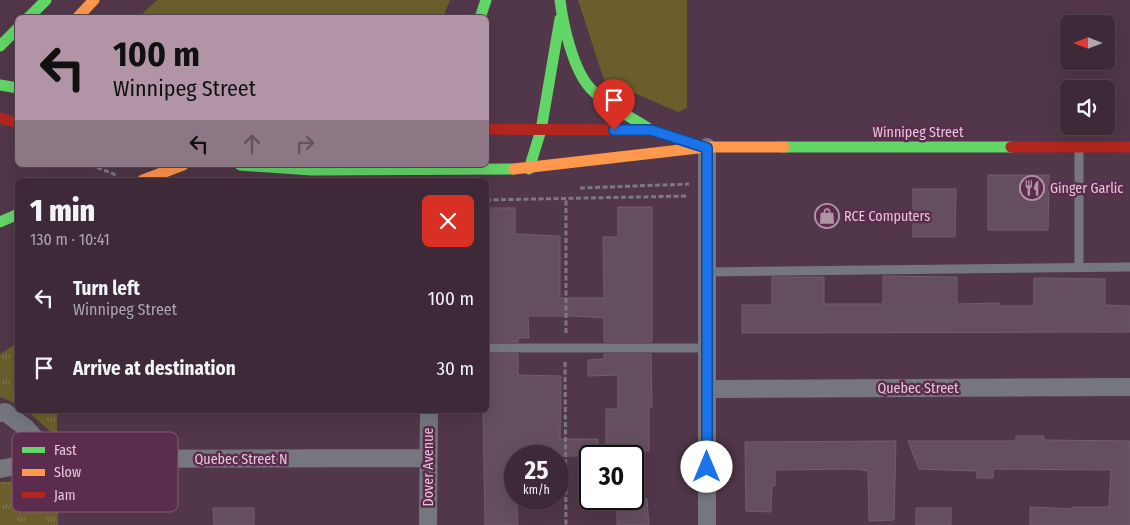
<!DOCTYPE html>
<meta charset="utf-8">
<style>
:root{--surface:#3d2937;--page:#44313f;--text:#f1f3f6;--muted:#ada6ad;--line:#564552}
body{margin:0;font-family:"Fira Sans Condensed",sans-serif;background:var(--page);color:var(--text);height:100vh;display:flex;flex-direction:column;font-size:19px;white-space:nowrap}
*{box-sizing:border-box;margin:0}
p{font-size:16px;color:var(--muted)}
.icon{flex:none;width:28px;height:28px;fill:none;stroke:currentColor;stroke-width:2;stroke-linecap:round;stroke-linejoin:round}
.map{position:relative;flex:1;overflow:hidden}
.drawer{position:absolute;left:15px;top:178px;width:474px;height:235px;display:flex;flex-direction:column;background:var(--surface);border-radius:8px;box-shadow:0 5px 20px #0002,0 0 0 1px var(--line)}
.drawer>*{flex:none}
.banner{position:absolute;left:15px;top:15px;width:474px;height:152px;border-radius:8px;box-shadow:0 5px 20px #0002,0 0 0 1px var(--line);background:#b195a7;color:#111;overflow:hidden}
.needle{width:32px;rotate:270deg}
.controls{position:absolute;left:1060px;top:15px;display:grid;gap:10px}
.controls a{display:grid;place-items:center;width:55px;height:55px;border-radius:8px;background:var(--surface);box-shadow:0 5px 20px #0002,0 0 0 1px var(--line);font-size:25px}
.speed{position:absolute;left:504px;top:445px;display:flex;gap:10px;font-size:25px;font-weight:700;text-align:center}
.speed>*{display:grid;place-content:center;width:65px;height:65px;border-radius:50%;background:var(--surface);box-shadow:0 5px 20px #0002,0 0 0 1px var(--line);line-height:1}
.speed small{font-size:12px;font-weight:400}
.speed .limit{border:2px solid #111;border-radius:8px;background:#fff;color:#111}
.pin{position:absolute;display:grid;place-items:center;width:42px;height:42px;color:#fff;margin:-51px -21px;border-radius:50% 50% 50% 0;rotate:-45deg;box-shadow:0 0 5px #0007}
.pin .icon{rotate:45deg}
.me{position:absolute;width:55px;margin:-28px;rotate:0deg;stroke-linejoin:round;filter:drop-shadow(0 0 4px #0008)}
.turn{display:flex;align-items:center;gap:18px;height:105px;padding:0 15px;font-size:22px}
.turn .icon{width:65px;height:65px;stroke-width:2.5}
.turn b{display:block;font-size:35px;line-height:42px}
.lanes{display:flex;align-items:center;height:48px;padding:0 15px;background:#0003;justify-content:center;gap:25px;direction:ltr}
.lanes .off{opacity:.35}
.round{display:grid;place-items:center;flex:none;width:52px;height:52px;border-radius:8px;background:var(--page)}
.head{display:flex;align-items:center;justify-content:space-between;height:85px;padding:0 15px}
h1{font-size:30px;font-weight:800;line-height:38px}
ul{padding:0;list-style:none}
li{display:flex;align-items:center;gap:15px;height:70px;padding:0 15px}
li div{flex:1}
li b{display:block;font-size:19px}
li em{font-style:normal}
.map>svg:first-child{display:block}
.green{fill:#6b5e2c}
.park{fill:url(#park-tufts)}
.building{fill:#654f5e;stroke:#735e6d}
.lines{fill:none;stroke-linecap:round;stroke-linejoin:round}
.path{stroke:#7e7881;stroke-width:3;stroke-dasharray:5 2.5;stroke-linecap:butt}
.lane{stroke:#76777e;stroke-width:9}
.street{stroke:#76777e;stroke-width:18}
.fast{stroke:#63d668;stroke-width:11}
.slow{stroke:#ff974d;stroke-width:11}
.jam{stroke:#b3261e;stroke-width:11}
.fast-bridge{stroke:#63d668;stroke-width:11}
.route-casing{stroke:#114b97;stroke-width:12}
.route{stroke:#1a73e8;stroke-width:9}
.labels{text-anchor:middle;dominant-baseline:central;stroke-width:5;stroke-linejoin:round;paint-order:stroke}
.street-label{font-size:14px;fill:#e5c7da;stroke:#5c2c4e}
.poi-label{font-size:14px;fill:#e5c7da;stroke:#5c2c4e;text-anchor:start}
.key{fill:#5c2c4e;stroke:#855a78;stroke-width:1}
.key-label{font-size:14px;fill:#e5c7da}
</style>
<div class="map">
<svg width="1130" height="525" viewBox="0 0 1130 525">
<defs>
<pattern id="park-tufts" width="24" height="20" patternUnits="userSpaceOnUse" patternTransform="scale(1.25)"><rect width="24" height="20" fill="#6b5e2c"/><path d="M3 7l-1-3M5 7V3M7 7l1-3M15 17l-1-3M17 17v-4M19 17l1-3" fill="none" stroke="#80744a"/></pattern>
</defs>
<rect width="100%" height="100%" fill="#513749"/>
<path class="green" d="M157,0H450L443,17H139Z
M578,0H687V108L678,112L604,80Z"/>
<path class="park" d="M17,343V404L0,397V354Z
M27,410H57V438Z
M58,481V525H0V482Z"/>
<path class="building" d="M988,175H1049L1048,230H988Z
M913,189H956L955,237H913Z
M618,207H652V342H604V318L575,316H528L529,338H518V342H486V208H515V234L560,236V298H604L603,237H618Z
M883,276L957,277V304L999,303L1000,306H1034V278L1105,279V305L1130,306V332L742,333V305H772V277H824V304H883Z
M486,354H518V375L561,376L560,439H598V456H515L518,525H485L483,411H486Z
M604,354H651L652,407H649V451H606V409H618V375L588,376V360L604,359Z
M1016,436H1044V440L1130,441V525H1030V507L1073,509V507H1109L1111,470L993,469V478H977V471L919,469L908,441H1016Z
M896,441L894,520L869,521L868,471L857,469L775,470V486H772L771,512L746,511L745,442Z
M617,499H647L649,525H617Z
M213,508H254V525H214Z
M916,508H951V525H916Z"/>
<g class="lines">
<path class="path" d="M90,165L114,174L116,180
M580,188L689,184
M486,200L688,196
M566,333V199
M565,362L566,525"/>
<path class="lane" d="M1079,150V267
M707,272L1130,267
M486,348H707"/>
<path class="street" d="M707,147V525
M707,389L1130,387
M0,413L5,412L26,428L54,459
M0,469L54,459L428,458
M428,525L429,410"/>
<path class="fast" d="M560,0C563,25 573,69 590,88C606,105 631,117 651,130
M28,18L46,0
M480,18L486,0
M0,46L18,28
M784,147H1011
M240,165L311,170L514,169
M529,169L541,130L560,19
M0,222L18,214"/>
<path class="slow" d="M77,18L94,0
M514,169L707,147H784
M143,180L183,165"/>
<path class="jam" d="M0,118L18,123
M486,129L651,130L697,145
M1011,147H1130"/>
<path class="fast-bridge" d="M0,85L18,88"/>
</g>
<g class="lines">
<defs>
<path id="route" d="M614,130H651L707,148V467"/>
</defs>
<use href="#route" class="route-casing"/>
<use href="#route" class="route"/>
</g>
<defs>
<symbol id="restaurant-ring" viewBox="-11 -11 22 22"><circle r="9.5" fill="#5c2c4e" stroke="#b195a7" stroke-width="1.5"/><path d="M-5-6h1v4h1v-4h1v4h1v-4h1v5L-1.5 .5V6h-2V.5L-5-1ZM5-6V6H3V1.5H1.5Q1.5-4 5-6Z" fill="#b195a7"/></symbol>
<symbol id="shop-ring" viewBox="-11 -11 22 22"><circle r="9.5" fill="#5c2c4e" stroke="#b195a7" stroke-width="1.5"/><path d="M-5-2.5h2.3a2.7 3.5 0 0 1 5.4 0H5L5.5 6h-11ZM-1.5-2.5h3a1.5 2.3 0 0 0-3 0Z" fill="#b195a7"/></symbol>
</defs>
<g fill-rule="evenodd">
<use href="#restaurant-ring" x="1018" y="174" width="28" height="28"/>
<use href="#shop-ring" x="813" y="202" width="28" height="28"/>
</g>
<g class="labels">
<g class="street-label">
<text x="918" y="132">Winnipeg Street</text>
<text x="918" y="388">Quebec Street</text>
<text x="241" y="459">Quebec Street N</text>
<text transform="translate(428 467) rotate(-90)">Dover Avenue</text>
</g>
<g class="poi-label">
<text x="1050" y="188">Ginger Garlic</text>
<text x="844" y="216">RCE Computers</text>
</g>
</g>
<rect x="12" y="432" width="166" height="80" rx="8" class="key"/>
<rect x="22" y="447" width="23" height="6" fill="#63d668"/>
<rect x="22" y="469" width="23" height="7" fill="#ff974d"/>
<rect x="22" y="492" width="23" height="6" fill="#b3261e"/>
<g class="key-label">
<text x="54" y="455">Fast</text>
<text x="54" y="477">Slow</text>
<text x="54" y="500">Jam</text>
</g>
</svg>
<div class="controls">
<a><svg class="needle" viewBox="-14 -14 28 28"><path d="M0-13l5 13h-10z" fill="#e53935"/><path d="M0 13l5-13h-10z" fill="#ada6ad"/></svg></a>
<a><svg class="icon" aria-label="sound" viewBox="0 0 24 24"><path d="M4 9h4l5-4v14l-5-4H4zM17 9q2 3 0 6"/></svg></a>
</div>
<div class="speed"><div>25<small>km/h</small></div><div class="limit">30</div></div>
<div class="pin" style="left:614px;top:130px;background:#d93025"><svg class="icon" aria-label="arrive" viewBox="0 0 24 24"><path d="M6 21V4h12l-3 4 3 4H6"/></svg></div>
<svg class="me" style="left:707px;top:467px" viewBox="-20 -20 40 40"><circle r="19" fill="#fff"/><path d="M0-13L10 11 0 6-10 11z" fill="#1a73e8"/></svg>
<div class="banner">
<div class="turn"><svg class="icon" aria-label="left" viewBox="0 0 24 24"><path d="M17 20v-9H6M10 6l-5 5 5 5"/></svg><div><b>100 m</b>Winnipeg Street</div></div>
<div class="lanes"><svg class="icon" aria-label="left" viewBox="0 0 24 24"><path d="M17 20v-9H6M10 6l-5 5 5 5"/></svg><svg class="icon off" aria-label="ahead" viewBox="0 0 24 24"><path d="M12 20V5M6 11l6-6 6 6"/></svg><svg class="icon off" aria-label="right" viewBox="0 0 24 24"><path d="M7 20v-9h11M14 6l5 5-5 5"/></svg></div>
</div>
<section class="drawer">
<div class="head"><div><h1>1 min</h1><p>130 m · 10:41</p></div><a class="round" style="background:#d93025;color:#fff"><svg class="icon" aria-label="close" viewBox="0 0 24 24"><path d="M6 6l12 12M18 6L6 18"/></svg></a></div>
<ul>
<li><svg class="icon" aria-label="left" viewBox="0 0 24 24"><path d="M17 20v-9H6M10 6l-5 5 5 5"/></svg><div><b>Turn left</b><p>Winnipeg Street</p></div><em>100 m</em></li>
<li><svg class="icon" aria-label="arrive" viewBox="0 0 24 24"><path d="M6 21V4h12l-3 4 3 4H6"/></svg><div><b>Arrive at destination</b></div><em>30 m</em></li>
</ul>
</section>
</div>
